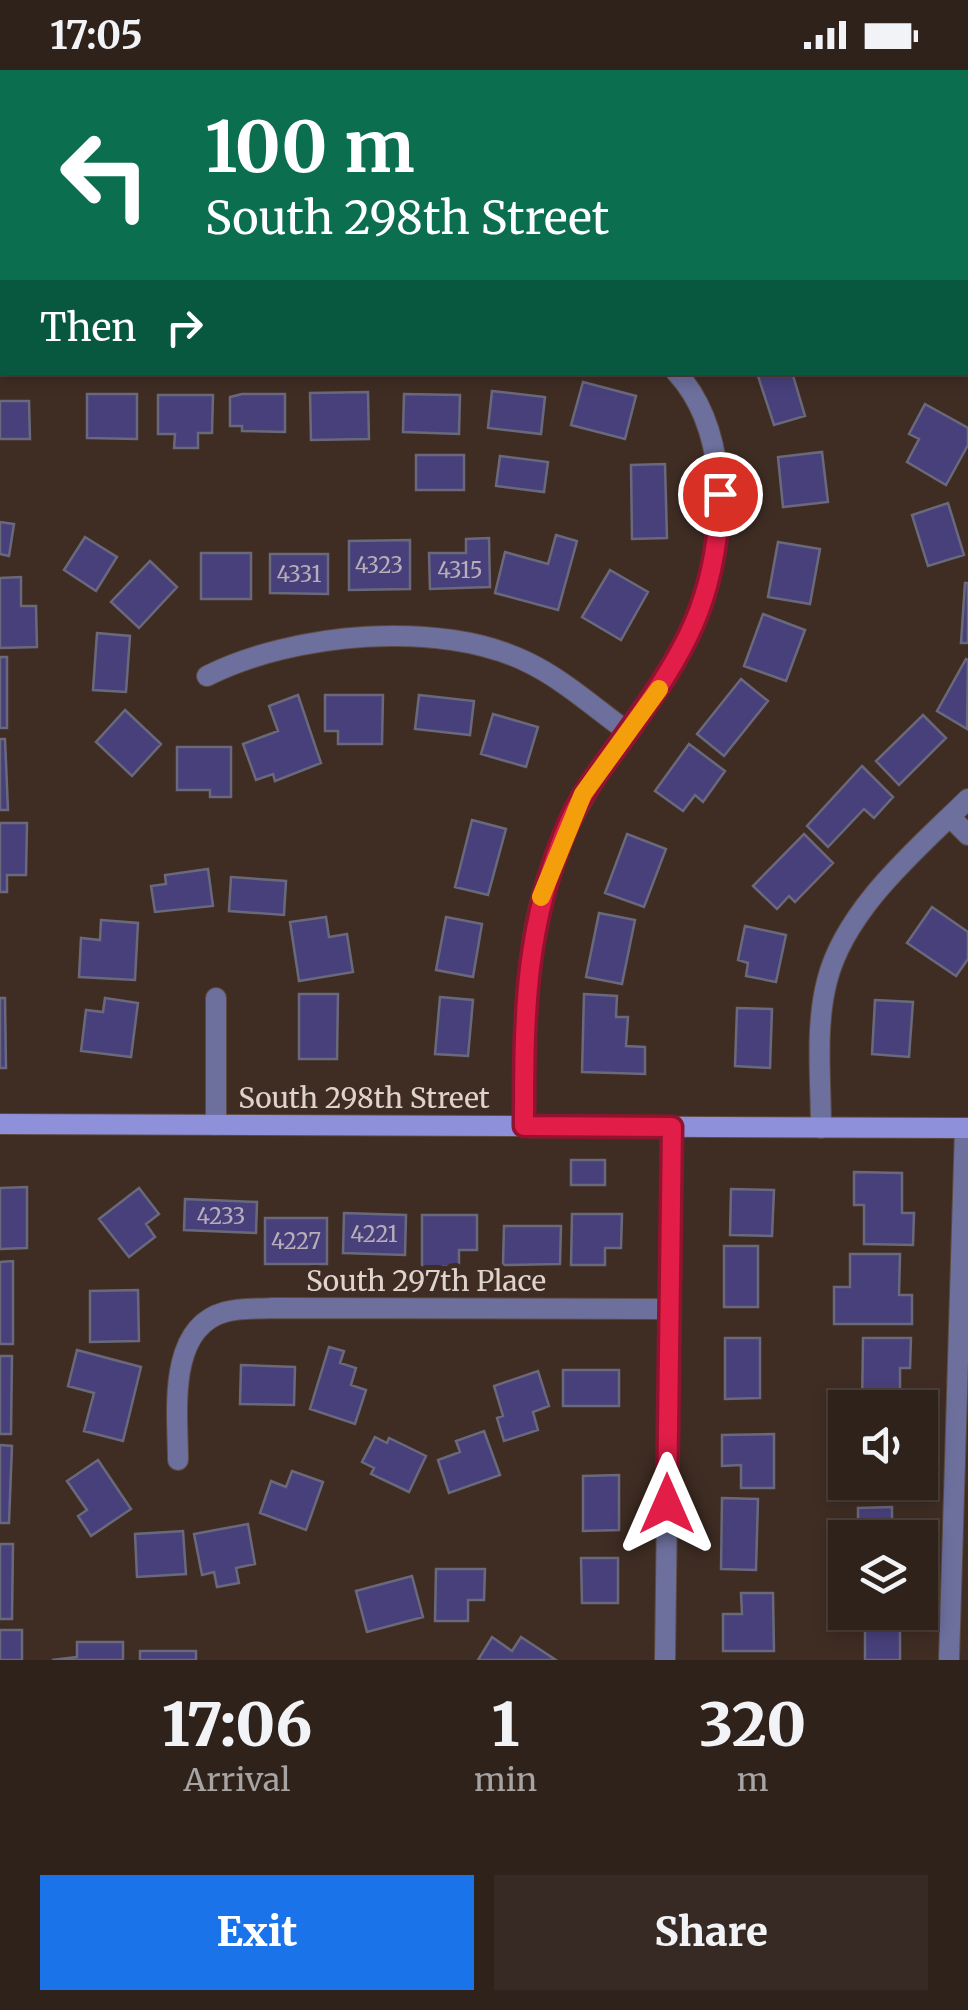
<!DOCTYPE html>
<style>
:root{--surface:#2f221b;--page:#372a24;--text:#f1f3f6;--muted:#a7a4a3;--line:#4a3f3a;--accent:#1a73e8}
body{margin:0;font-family:Merriweather,serif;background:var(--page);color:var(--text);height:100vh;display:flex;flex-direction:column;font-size:38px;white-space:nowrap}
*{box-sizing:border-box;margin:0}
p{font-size:32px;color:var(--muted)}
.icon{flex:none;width:55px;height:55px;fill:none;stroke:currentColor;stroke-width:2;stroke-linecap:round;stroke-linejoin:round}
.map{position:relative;height:1590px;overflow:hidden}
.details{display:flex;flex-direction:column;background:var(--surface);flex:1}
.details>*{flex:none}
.hud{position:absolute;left:0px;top:0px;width:970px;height:305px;box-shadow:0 5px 15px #0003,0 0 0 2px var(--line);background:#0b6e4f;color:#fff;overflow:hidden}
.buttons{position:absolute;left:828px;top:1320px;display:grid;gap:20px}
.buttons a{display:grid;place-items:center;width:110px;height:110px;border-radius:0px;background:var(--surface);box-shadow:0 5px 15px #0003,0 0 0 2px var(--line);font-size:50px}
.pin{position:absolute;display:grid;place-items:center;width:85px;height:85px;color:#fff;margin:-42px;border:5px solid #fff;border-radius:50%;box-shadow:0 2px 10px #0007}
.me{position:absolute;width:110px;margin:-55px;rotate:0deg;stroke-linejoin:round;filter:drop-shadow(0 0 8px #0008)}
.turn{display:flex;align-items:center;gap:35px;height:210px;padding:0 40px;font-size:45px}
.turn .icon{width:130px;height:130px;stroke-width:2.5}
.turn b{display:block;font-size:70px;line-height:85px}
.then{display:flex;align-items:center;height:95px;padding:0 40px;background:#0003;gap:20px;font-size:38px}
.eta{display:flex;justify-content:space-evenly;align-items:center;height:170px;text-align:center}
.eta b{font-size:60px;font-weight:800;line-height:70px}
.action{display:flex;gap:20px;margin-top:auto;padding:20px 40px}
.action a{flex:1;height:115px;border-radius:0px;background:var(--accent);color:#fff;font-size:40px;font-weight:800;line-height:115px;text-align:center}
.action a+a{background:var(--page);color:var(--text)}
.status{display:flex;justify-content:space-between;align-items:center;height:70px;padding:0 50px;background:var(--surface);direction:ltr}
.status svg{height:28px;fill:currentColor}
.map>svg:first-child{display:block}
.building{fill:#48407b;stroke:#6a697c;stroke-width:2.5}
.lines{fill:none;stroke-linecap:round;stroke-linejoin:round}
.street-casing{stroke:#5c4b42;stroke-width:22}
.secondary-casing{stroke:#5c4b42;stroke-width:22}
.street{stroke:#6d6f9d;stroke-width:20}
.secondary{stroke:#8e90d9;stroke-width:20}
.route-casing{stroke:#92132f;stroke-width:25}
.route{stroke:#e11d48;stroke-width:18}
.slow{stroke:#f59e0b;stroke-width:18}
.labels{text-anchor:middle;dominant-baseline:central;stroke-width:10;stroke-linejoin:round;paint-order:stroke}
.number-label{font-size:22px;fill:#b9aeb8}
.street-label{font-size:28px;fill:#dfd3cd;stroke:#3f2d24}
</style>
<div class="status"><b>17:05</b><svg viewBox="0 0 49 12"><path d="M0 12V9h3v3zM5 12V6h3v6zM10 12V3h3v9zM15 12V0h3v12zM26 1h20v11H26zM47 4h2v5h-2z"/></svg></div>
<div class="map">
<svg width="968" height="1590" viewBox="0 0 968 1590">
<rect width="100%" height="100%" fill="#3f2d24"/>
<path class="building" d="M792,302L805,346L774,355L757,303Z
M583,312L636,326L625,369L571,355Z
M492,321L545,327L541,364L488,358Z
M368,322L369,369L311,370L310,323Z
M87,324H137V369L87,368Z
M242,324H285V362L242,361V356H230V327Z
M404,324L460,325L459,364L403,362Z
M158,325H213L212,363H198V378H174L175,364H158Z
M0,331H29L30,369H0Z
M925,334L968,358V375L946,415L907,392L919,369L909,364Z
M822,382L828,432L783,437L778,387Z
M416,385H464V420H416Z
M500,386L548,392L544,422L496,416Z
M665,394L667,468L632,469L631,395Z
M948,433L964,485L928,496L912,445Z
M0,452L14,454L9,486L0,484Z
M556,465L577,471L558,540L495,523L505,482L548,494Z
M85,467L117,487L96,521L64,500Z
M489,468L490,517L430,519L429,483H466V469Z
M410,470V519L349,520V471Z
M778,472L820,479L810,534L768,527Z
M201,483H251V529H201Z
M270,484H328V524L270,523Z
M150,491L177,517L139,558L111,532Z
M610,500L648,522L621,570L582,547Z
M21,507V536H36L37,577L0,578V508Z
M965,513H968V573H961Z
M763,544L805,560L786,611L744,596Z
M97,563L130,566L126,622L93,620Z
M0,587H7V658H0Z
M966,589L968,590L967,659L937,641Z
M741,609L768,631L724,686L697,664Z
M298,625L321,693L275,711L273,704L256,710L243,674L278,661L269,636Z
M325,625H383L382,674H338V661H325Z
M419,625L474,631L470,665L415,659Z
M125,640L161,674L132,706L96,672Z
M493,644L538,657L526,697L481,684Z
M923,645L946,668L899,715L876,691Z
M0,669H5L8,740H0Z
M689,674L725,701L703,732L695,725L683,741L655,721Z
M177,677H231V727H210V720H177Z
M862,696L893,727L874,748L864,739L828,777L807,756Z
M472,750L506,759L488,825L455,817Z
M0,753H27L26,805H7V822H0Z
M627,764L666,779L644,837L605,823Z
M804,764L833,793L795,832L789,826L777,839L753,816Z
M208,799L213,836L155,842L151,816L166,814L165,805Z
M231,807L286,811L284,845L229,841Z
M932,837L968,862V889L956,906L907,873Z
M599,843L635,850L622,914L586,907Z
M326,847L329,867L347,864L353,902L299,911L290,852Z
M446,847L482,854L473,907L436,900Z
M101,850L138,853L135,910L79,907L81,868L100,870Z
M745,856L786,865L776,912L746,906L748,893L738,890Z
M299,924H338L337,989H299Z
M584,924L617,926L616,947H628L626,976L645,977V1004L582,1002Z
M440,927L473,930L468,986L435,984Z
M0,928H5L6,998H0Z
M105,928L138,933L131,987L81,981L86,940L103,942Z
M875,930L913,932L909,987L872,984Z
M737,938L772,939L770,998L735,996Z
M571,1090H605V1115H571Z
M854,1102L902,1103V1143H914L913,1175L864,1174V1135H854Z
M27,1117V1178L0,1179V1118Z
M139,1118L159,1144L146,1154L155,1167L129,1187L99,1149Z
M731,1119L774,1120L772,1166L730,1165Z
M185,1129L257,1132L256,1163L184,1160Z
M344,1143L406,1145L405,1185L343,1183Z
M572,1144H622L621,1178H605V1195H571Z
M422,1145H477V1180H459V1197H422Z
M265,1148H327V1194H265Z
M504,1156H561L560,1194L503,1195Z
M724,1176H758V1237H724Z
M850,1184H900L899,1225H912V1254H834V1217H850Z
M13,1191V1274H0V1192Z
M138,1220L139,1271L90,1272V1221Z
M725,1268H760V1328L725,1329Z
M863,1268H911L910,1298H900V1338H862Z
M329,1277L344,1281L340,1293L356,1298L351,1315L366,1320L355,1354L310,1339Z
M77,1280L141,1297L123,1371L84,1361L94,1323L68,1316Z
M0,1286H12L11,1364H0Z
M241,1295L295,1297L294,1335L240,1334Z
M563,1300H619V1336H563Z
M538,1301L549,1336L533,1342L538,1360L504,1371L497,1348L503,1346L494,1316Z
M484,1361L500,1405L449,1423L438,1390L460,1382L456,1371Z
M774,1364V1418H741V1395L722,1396V1365Z
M375,1367L387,1373L389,1368L426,1386L409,1422L371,1404L374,1398L362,1392Z
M0,1375L12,1376L9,1453H0Z
M98,1390L131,1439L91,1466L78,1446L87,1440L67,1411Z
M292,1401L323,1412L306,1460L260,1443L271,1411L286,1417Z
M619,1405V1460L583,1461V1406Z
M869,1412H901V1427H869Z
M722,1428L758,1429L756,1500L721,1499Z
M892,1437V1468H858V1438Z
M248,1454L255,1494L236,1498L239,1513L217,1517L214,1502L202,1505L194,1464Z
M183,1461L186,1504L137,1507L135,1464Z
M0,1474H13L12,1549H0Z
M581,1488H618V1533H582Z
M436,1499H485L484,1530H468V1551H435Z
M412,1506L423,1547L367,1562L356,1521Z
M741,1523H773L774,1581H723V1544H742Z
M865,1542H908V1558H900V1590H865Z
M0,1560H22V1590H0Z
M492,1567L512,1581L521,1567L556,1590H478Z
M77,1572H123V1590H52L77,1587Z
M140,1581H196V1590H140Z"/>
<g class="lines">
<defs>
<path id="street" d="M455,0V2
M0,270H2
M207,606C292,563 440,549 527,592C563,609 596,639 628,662
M950,747L968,765
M216,1055V928
M525,1056C525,967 521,879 552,794C606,649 734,580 718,406C714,368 702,330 676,302
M821,1058C821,1010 815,957 827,911C845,839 917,779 968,729
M178,1390C178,1345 166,1258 225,1242C240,1238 257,1239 272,1238L667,1239
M665,1590L672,1057
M949,1590L965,1058"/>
<path id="secondary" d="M0,1054L968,1058"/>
</defs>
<use href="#street" class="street-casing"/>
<use href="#secondary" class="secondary-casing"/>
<use href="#street" class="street"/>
<use href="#secondary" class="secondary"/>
</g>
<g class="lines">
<defs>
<path id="route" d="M667,1434L672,1057L524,1056C524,945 524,854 570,750C584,719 605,694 624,667C685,582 717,531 720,424"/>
</defs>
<use href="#route" class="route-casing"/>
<use href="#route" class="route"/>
<path class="slow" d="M541,827L583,724L659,619"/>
</g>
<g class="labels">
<g class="number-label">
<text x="379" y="495">4323</text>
<text x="460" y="500">4315</text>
<text x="299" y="504">4331</text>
<text x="221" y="1146">4233</text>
<text x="374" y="1164">4221</text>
<text x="296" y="1171">4227</text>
</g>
<g class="street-label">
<text x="364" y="1028">South 298th Street</text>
<text x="426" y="1211">South 297th Place</text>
</g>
</g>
</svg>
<div class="buttons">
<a><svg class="icon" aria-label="sound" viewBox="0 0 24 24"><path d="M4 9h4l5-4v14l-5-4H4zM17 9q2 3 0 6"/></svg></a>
<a><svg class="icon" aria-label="layers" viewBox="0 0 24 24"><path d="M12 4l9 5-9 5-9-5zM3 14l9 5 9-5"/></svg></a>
</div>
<div class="pin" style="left:720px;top:424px;background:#d93025"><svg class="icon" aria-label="arrive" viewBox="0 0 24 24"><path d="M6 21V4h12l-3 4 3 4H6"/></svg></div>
<svg class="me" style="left:667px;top:1434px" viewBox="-20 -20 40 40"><path d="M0-17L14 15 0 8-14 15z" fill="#e11d48" stroke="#fff" stroke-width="4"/></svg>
<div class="hud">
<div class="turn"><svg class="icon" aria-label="left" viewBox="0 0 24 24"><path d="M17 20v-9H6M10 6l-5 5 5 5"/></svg><div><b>100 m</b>South 298th Street</div></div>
<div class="then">Then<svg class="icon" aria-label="right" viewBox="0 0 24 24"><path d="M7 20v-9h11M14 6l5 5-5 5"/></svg></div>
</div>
</div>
<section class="details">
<div class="eta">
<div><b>17:06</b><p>Arrival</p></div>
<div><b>1</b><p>min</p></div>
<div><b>320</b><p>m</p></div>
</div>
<div class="action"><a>Exit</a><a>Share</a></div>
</section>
